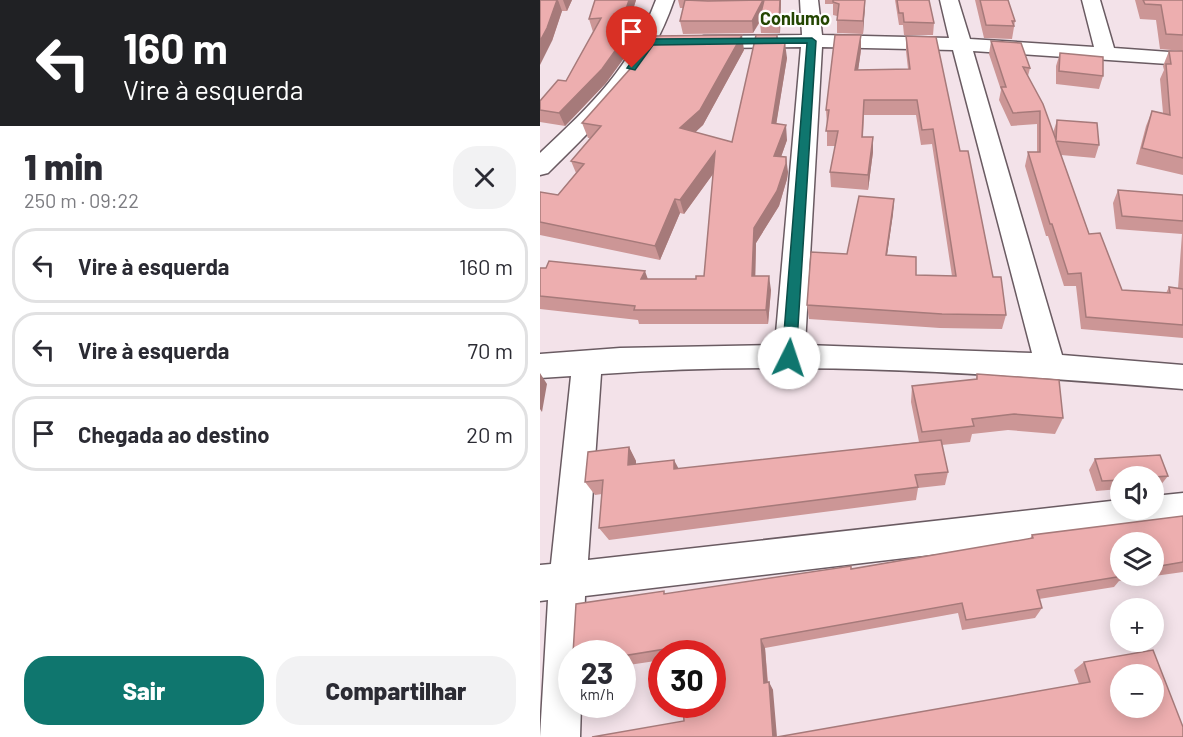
<!DOCTYPE html>
<html lang="pt">
<meta charset="utf-8">
<style>
:root{--surface:#fff;--page:#f2f2f3;--text:#2b2b33;--muted:#7c7c81;--line:#e1e1e2;--accent:#0f766e}
body{margin:0;font-family:Barlow,sans-serif;background:var(--page);color:var(--text);height:100vh;display:flex;flex-direction:column;font-size:22px;white-space:nowrap}
*{box-sizing:border-box;margin:0}
p{font-size:20px;color:var(--muted)}
.icon{flex:none;width:33px;height:33px;fill:none;stroke:currentColor;stroke-width:2;stroke-linecap:round;stroke-linejoin:round}
.map{position:relative;flex:1;overflow:hidden}
.panel{display:flex;flex-direction:column;background:var(--surface);width:540px}
.panel>*{flex:none}
.banner{background:#202124;color:#fff;overflow:hidden}
.fabs{position:absolute;left:570px;top:466px;display:grid;gap:12px}
.fabs a{display:grid;place-items:center;width:54px;height:54px;border-radius:50%;background:var(--surface);box-shadow:0 3px 15px #0003;font-size:30px}
.speed{position:absolute;left:18px;top:640px;display:flex;gap:12px;font-size:30px;font-weight:700;text-align:center}
.speed>*{display:grid;place-content:center;width:78px;height:78px;border-radius:50%;background:var(--surface);box-shadow:0 3px 15px #0003;line-height:1}
.speed small{font-size:15px;font-weight:400}
.speed .limit{border:9px solid #d22;background:#fff;color:#111}
.pin{position:absolute;display:grid;place-items:center;width:51px;height:51px;color:#fff;margin:-62px -26px;border-radius:50% 50% 50% 0;rotate:-45deg;box-shadow:0 0 6px #0007}
.pin .icon{rotate:45deg}
.me{position:absolute;width:66px;margin:-33px;rotate:4deg;stroke-linejoin:round;filter:drop-shadow(0 0 4px #0008)}
.turn{display:flex;align-items:center;gap:21px;height:126px;padding:0 24px;font-size:27px}
.turn .icon{width:78px;height:78px;stroke-width:2.5}
.turn b{display:block;font-size:42px;line-height:51px}
.round{display:grid;place-items:center;flex:none;width:63px;height:63px;border-radius:24px;background:var(--page)}
.head{display:flex;align-items:center;justify-content:space-between;height:102px;padding:0 24px}
h1{font-size:36px;font-weight:800;line-height:45px}
.cta{display:flex;gap:12px;margin-top:auto;padding:12px 24px}
.cta a{flex:1;height:69px;border-radius:24px;background:var(--accent);color:#fff;font-size:24px;font-weight:800;line-height:69px;text-align:center}
.cta a+a{background:var(--page);color:var(--text)}
ul{padding:0;list-style:none}
li{display:flex;align-items:center;gap:18px;height:75px;margin:0 12px 9px;padding:0 12px;border:3px solid var(--line);border-radius:24px}
li div{flex:1}
li b{display:block;font-size:22px}
li em{font-style:normal}
main{display:flex;flex:1;min-height:0}
.map>svg:first-child{display:block}
.lines{fill:none;stroke-linecap:round;stroke-linejoin:round}
.minor-casing{stroke:#6a5b62;stroke-width:3}
.minor{fill:#fff;fill-rule:evenodd}
.wall{fill:#cc9696;fill-rule:evenodd}
.shaded-wall{fill:#a67a7a}
.building{fill:#edaeaf;stroke:#a67a7a;stroke-width:1.5;fill-rule:evenodd}
.route{fill:#0f766e;stroke:#0a4d48;stroke-width:1.5}
.labels{text-anchor:middle;dominant-baseline:central;stroke-width:4.5;stroke-linejoin:round;paint-order:stroke}
.far-neighbourhood-label{font-size:18px;font-weight:bold;fill:#244601;stroke:#fff}
</style>
<main>
<section class="panel">
<div class="banner">
<div class="turn"><svg class="icon" aria-label="left" viewBox="0 0 24 24"><path d="M17 20v-9H6M10 6l-5 5 5 5"/></svg><div><b>160 m</b>Vire à esquerda</div></div>
</div>
<div class="head"><div><h1>1 min</h1><p>250 m · 09:22</p></div><a class="round"><svg class="icon" aria-label="close" viewBox="0 0 24 24"><path d="M6 6l12 12M18 6L6 18"/></svg></a></div>
<ul>
<li><svg class="icon" aria-label="left" viewBox="0 0 24 24"><path d="M17 20v-9H6M10 6l-5 5 5 5"/></svg><div><b>Vire à esquerda</b></div><em>160 m</em></li>
<li><svg class="icon" aria-label="left" viewBox="0 0 24 24"><path d="M17 20v-9H6M10 6l-5 5 5 5"/></svg><div><b>Vire à esquerda</b></div><em>70 m</em></li>
<li><svg class="icon" aria-label="arrive" viewBox="0 0 24 24"><path d="M6 21V4h12l-3 4 3 4H6"/></svg><div><b>Chegada ao destino</b></div><em>20 m</em></li>
</ul>
<div class="cta"><a>Sair</a><a>Compartilhar</a></div>
</section>
<div class="map">
<svg width="643" height="737" viewBox="0 0 643 737">
<rect width="100%" height="100%" fill="#f3e2e9"/>
<g class="lines">
<defs>
<path id="minor" d="M116,0H134C108,75 64,118 8,173L0,175V153C52,104 90,69 116,0Z
M260,0H278L282,35L409,38L400,0H418L430,39L554,47L542,0H560L574,48L643,53V65L433,51L522,355L643,365V389C449,373 255,360 61,374L48,560L580,500V510H614V496L643,493V525L45,596L43,654H32V705H41L40,737H0L8,600L0,601V565L11,564L31,376L0,378V354L80,348L235,345L261,47L164,48L157,46L154,42L157,38L164,36L262,35ZM282,47L413,50L492,353L265,345Z"/>
</defs>
<use href="#minor" class="minor-casing"/>
<use href="#minor" class="minor"/>
</g>
<path class="wall" d="M0,0H32L27,11H22L12,41Z
M55,0H96L85,37L89,51L66,83L25,126L0,122V101L26,81L54,32H53L49,19Z
M138,0H241L240,33H221L220,22L213,33L143,34L140,21L143,8H140Z
M285,0H325L323,34L297,33V16L293,15V4H285Z
M355,0H389L394,23L393,35H364L363,25H359Z
M435,0H468L475,21L472,39L444,38Z
M595,0H643V51L620,49L616,20L600,19Z
M237,35L238,43L247,58L236,124L247,140L241,157L248,172L247,179L239,206L216,243L215,276L231,290L228,324H99L98,320L0,309V268L108,279H156L164,276L173,174L144,214L140,213L120,260L0,235V192L18,195L36,173L31,161L50,138H48L42,123L204,50L163,125L155,132L192,142Z
M366,36L420,151L453,277L466,315L462,329L400,328L269,319L267,305L307,254L354,199L353,214L347,255L376,275L412,276L392,144L381,145L376,115H324L323,137L333,152L328,190L291,187L290,172L296,146H287V125L286,110L321,50L318,70L368,69L366,51Z
M451,41L490,68L488,76L513,133L517,120L559,145L555,158L521,155L549,234L582,290L626,293L629,287L638,288L642,234L576,229L573,203L578,190L643,195V338L541,329L536,286H524L508,236H506L485,166L488,152H497V124L471,126L459,100L461,90L449,54Z
M629,51H643V175L596,164L606,126L612,111L623,113L620,79L624,70L623,66Z
M520,53L563,76L559,89L516,84V66Z
M437,374L523,418L515,434L468,430L432,434L430,442L402,445L408,472L405,485L378,488L376,500L69,540L59,528L62,494L55,495L45,482L89,447L96,461V464L139,469L379,442L371,402L372,386L436,379Z
M555,459L628,476L620,486L614,487V477H580V489L556,491L549,470Z
M643,516V572L579,581L574,587L499,599L502,608L495,618L422,630L418,613L225,648L228,682L233,690L144,721L172,654H122V660L82,666V654L126,594L311,569L490,539L492,535ZM580,543H614V576H580Z
M544,662L643,727L539,684L534,670Z"/>
<path class="shaded-wall" d="M17,0H18L22,11L12,41L0,65V41Z
M23,0H32L27,11Z
M89,0H96L84,38L85,37L89,51L66,83L25,126L19,113L77,37Z
M223,0L226,10L213,33L212,21Z
M240,0H241L240,33L239,21Z
M325,0V7L323,34V21Z
M202,35L204,50L163,125L144,143L140,128Z
M321,35V50L316,85L315,70Z
M245,43L247,58L234,138L232,123Z
M246,125L247,140L236,171L234,156Z
M333,137V152L328,190V175Z
M175,152L178,167L144,214L140,200Z
M246,157L248,172L247,179L239,206L216,243L215,290L212,276L214,228Z
M135,199L140,213L120,260L115,246Z
M354,199L353,214L345,269L346,255Z
M105,271L110,285L101,279Z
M229,276L231,290L228,324L226,310Z
M0,373L7,384L2,412L0,409Z
M89,447L96,461V478L88,465Z
M134,460L141,473L134,469Z
M221,639L225,648L228,690L224,683Z
M229,682L233,690L237,737H233Z"/>
<path class="building" d="M0,0H17L7,28L0,41Z
M55,0H89L77,37H85L62,69L19,113L0,110V101L18,80L26,81L61,18L49,19Z
M145,0L168,1L223,0L212,21H140Z
M224,0H240L239,21H219Z
M293,0H325L323,21L297,20L299,4L293,2Z
M357,0H389L394,23L364,22L363,13H359Z
M440,0H468L475,21H472L474,26L446,25Z
M603,0H643V35L626,34L621,5L605,4Z
M202,35L160,110L140,128L192,142L216,35H237V43H245L232,123L246,125L234,156L246,157V164L237,191L214,228L212,276H229L226,310H94L95,306L0,296V268H6L9,261L105,271L101,279H156V276H164L175,152L140,200L135,199L115,246L0,222V192L18,195L44,164L31,161L61,126L42,123L90,69L112,36Z
M295,35H321L315,70L370,69L366,36L396,37L420,151H428L453,277H461L466,315L402,314L267,305L271,252L307,254L319,196L354,199L346,255L376,257V275L416,276L393,129L382,130L377,100H324L322,137H333L328,175L290,172L298,131H286L289,110H286Z
M451,41L481,43L490,68L483,67L503,104L516,140L517,120L557,123L559,145L516,141L549,234L560,233L582,290L630,293L629,287L643,289V325L546,317L541,273L528,274L512,224H510L488,152H500V111L473,113L461,87H466Z
M629,51H643V158L602,148L612,111L630,115L626,64H631Z
M520,53L563,57V76L519,71Z
M578,190L643,195V221L582,216Z
M437,374L519,380L523,418L474,414L432,419L434,426L382,432L372,386L437,379Z
M401,440L408,472L375,475L378,487L59,528L63,480L45,482L48,452L89,447L88,465L134,460V469Z
M620,455L628,476L614,477H580V480L562,481L555,459Z
M643,516V562L614,567V543H580V576H583L497,590L502,608L426,620L422,603L221,639L224,683L229,682L233,737H52L144,721L143,705H172V654H138V647L82,656V654H33L36,604L124,591V594L311,566V569L493,538L492,535Z
M613,650L643,727V737H237L550,682L544,662ZM580,675H614V708H580Z"/>
<path class="route" d="M272,38L276,41L256,358L249,363L242,358L267,43L113,45L95,70L87,68L107,40L110,39Z"/>
<g class="labels">
<g class="far-neighbourhood-label">
<text x="255" y="18">Conlumo</text>
</g>
</g>
</svg>
<div class="fabs">
<a><svg class="icon" aria-label="sound" viewBox="0 0 24 24"><path d="M4 9h4l5-4v14l-5-4H4zM17 9q2 3 0 6"/></svg></a>
<a><svg class="icon" aria-label="layers" viewBox="0 0 24 24"><path d="M12 4l9 5-9 5-9-5zM3 14l9 5 9-5"/></svg></a>
<a>+</a>
<a>−</a>
</div>
<div class="speed"><div>23<small>km/h</small></div><div class="limit">30</div></div>
<div class="pin" style="left:92px;top:68px;background:#d93025"><svg class="icon" aria-label="arrive" viewBox="0 0 24 24"><path d="M6 21V4h12l-3 4 3 4H6"/></svg></div>
<svg class="me" style="left:249px;top:358px" viewBox="-20 -20 40 40"><circle r="19" fill="#fff"/><path d="M0-13L10 11 0 6-10 11z" fill="#0f766e"/></svg>
</div>
</main>
